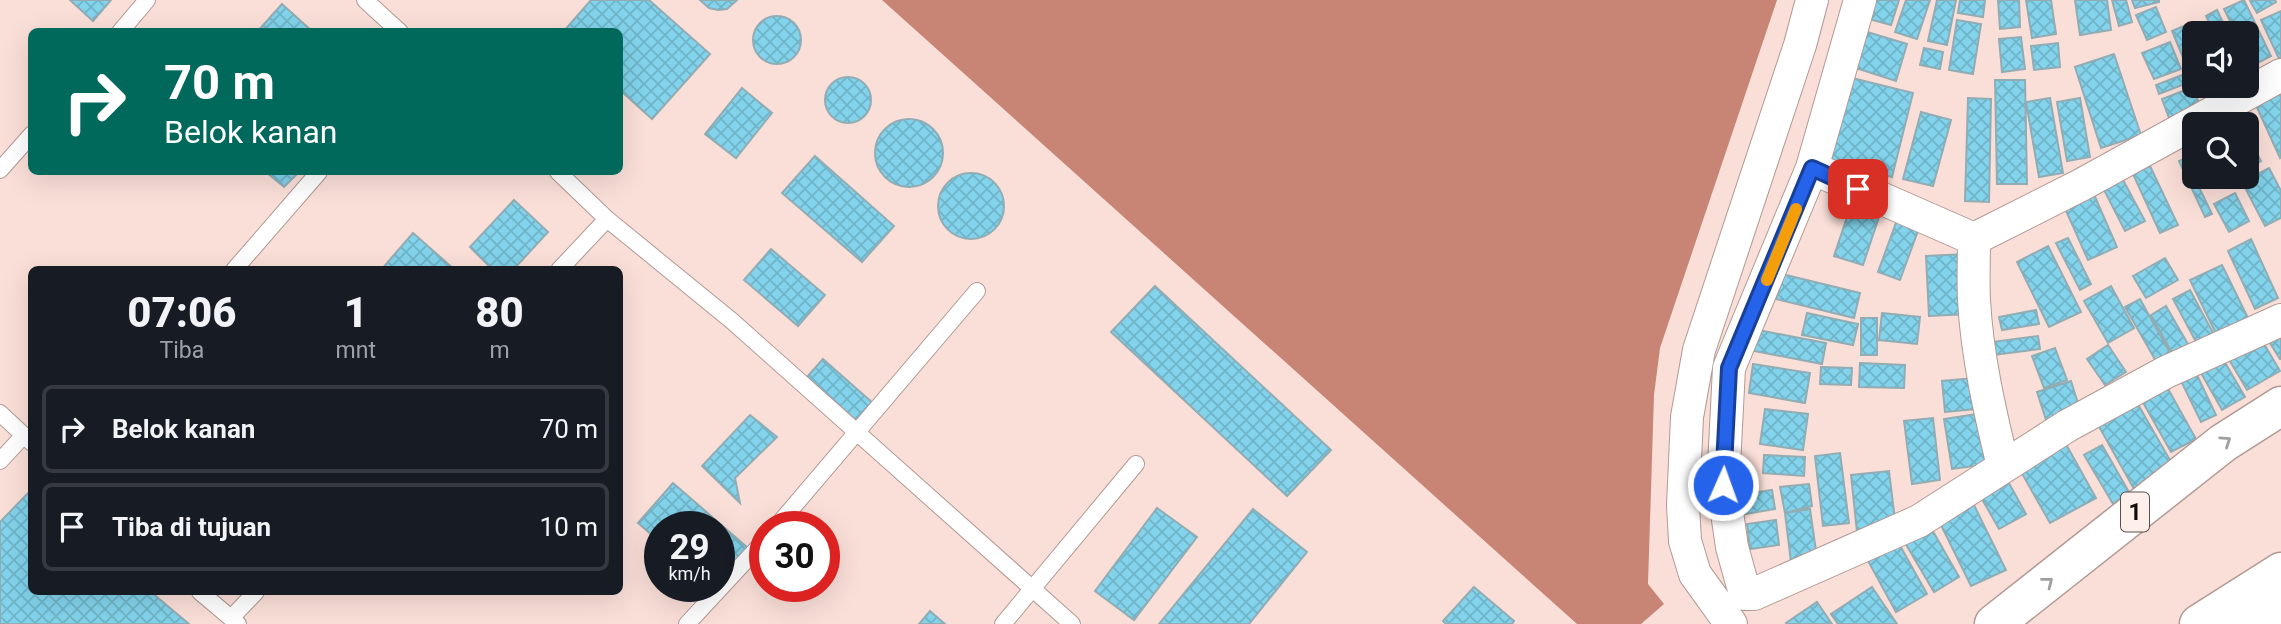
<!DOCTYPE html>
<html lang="id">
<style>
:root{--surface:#171b24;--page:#242831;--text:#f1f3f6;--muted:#9ea1a6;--line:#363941}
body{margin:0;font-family:Roboto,sans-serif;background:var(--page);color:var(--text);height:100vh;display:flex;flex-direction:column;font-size:26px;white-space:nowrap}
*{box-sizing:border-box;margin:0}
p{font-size:23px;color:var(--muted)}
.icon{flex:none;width:38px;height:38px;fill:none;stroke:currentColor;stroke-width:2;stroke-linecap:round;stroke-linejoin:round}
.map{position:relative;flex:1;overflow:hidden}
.sheet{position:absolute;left:28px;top:266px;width:595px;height:329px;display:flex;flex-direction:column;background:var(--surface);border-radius:10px;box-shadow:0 7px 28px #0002}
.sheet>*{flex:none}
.hud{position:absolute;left:28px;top:28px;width:595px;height:147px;border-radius:10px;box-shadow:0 7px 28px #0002;background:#00695c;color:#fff;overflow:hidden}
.tools{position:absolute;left:2182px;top:21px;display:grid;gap:14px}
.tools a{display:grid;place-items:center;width:77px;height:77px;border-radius:10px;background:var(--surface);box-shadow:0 7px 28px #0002;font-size:35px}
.speed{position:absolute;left:644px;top:511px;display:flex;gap:14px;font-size:35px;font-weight:700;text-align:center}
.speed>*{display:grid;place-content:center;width:91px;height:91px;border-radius:50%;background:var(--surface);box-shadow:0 7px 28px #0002;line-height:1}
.speed small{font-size:18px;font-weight:400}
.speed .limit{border:10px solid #d22;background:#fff;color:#111}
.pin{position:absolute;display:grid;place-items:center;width:60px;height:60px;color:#fff;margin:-30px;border-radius:14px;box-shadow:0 4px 10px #0006}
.me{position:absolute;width:77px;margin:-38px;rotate:2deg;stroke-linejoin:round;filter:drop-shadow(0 0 5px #0008)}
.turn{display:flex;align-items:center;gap:24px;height:147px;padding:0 21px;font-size:32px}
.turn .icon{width:91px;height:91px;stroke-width:2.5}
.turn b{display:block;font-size:49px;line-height:60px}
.eta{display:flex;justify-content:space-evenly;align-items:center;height:119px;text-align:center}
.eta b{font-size:42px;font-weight:800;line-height:49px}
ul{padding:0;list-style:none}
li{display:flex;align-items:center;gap:21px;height:88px;margin:0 14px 10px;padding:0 7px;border:4px solid var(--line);border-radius:10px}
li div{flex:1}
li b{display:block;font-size:26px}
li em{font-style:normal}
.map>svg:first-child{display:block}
.water{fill:#c88576}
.building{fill:url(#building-cross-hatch);stroke:#92acb4;stroke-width:2}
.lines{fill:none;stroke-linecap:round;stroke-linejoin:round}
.service-casing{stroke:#b29993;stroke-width:18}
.minor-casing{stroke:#b29993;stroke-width:34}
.trunk-casing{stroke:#b29993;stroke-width:41}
.service{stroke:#fff;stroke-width:16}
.minor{stroke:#fff;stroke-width:32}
.trunk{stroke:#fff;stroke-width:38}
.oneway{stroke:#a19e9d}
.route-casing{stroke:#184099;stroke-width:18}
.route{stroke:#2563eb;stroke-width:12}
.slow{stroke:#f59e0b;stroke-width:12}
.labels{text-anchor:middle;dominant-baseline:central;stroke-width:5;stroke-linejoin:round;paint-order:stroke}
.shield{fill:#ffefeb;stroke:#5a504e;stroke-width:2}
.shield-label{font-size:23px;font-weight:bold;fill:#140c0a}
</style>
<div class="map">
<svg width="2281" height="624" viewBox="0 0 2281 624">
<defs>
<pattern id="building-cross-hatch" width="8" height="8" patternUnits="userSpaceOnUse" patternTransform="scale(1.75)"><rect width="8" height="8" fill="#82d3eb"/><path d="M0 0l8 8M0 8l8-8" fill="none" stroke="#6fb4c8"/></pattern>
</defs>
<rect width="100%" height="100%" fill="#fadfd8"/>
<path class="water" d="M882,0H1777L1660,348L1654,395L1648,584L1664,604L1641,624H1577Z"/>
<path class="building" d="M70,0H111L93,21Z
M591,0H649L710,54L652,119L620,90V32H563Z
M700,0H737L727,9L718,10L709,8Z
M1875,0H1899L1891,25L1869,19Z
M1906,0H1930L1917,39L1895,32Z
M1937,0H1956L1947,45L1928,41Z
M1960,0H1985L1983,17L1958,13Z
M1998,0H2019L2020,27L2000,29Z
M2026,0H2051L2056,34L2032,38Z
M2075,0H2107L2111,30L2080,35Z
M2112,0H2126L2132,22L2119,26Z
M2132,0H2159V2L2135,8Z
M2244,0L2271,56L2252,66L2247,56V33H2236L2224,9Z
M2252,0H2275L2276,2L2257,13L2250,1Z
M282,4L313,32H257Z
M2156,7L2166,32L2147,40L2136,15Z
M2217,10L2228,33H2214L2206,16Z
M2281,11V63L2261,20Z
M753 40a24 24 0 1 1 48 0a24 24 0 1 1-48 0Z
M1957,20L1981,24L1973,74L1949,70Z
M2186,25L2194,45V78L2192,79L2172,31Z
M1864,31L1907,44L1896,81L1853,67Z
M2021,37L2025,69L2002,72L1999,39Z
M2170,42L2181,69L2154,79L2142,53Z
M2058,43L2060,67L2034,70L2031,46Z
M1924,48L1943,52L1940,69L1920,65Z
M2114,54L2141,135L2101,148L2075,67Z
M2182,75L2185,84L2159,94L2156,85Z
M825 100a23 23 0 1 1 46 0a23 23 0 1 1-46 0Z
M1848,77L1913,93L1892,177L1827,161Z
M1995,80H2025L2027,184H1997Z
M2193,87L2200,106L2169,118L2162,99Z
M742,88L772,113L736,158L705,134Z
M2281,88V157L2280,158L2254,101Z
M1968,98L1991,99L1989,202L1965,201Z
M2050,98L2063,173L2039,177L2026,102Z
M2080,98L2090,157L2067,161L2057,102Z
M1921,112L1951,120L1933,186L1903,179Z
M875 153a34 34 0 1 1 68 0a34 34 0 1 1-68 0Z
M2247,135L2261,161L2247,169Z
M815,156L894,226L862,262L782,193Z
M2186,158L2194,177L2212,214L2205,217L2179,161Z
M2150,166L2178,225L2160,233L2133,174Z
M2269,168L2281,191V218L2265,226L2242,182Z
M266,172H299L284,187Z
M938 206a33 33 0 1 1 66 0a33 33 0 1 1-66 0Z
M2122,178L2145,221L2125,231L2103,188Z
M2092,190L2117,247L2088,260L2063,204Z
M2235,193L2249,221L2229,232L2214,204Z
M514,200L548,232L513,270H493L470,247Z
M1850,208L1879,217L1863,265L1834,256Z
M1897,220L1919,228L1900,280L1878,272Z
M413,233L455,270H381Z
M2068,238L2091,284L2080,290L2056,243Z
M2251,239L2278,298L2255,309L2228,251Z
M2048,246L2081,312L2049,327L2017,262Z
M771,249L825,295L798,326L744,280Z
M1966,254L1969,314L1929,316L1926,256Z
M2165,258L2178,280L2146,298L2133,276Z
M2222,265L2250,322L2218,338L2190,280Z
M1782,274L1860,293L1854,318L1776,299Z
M1155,286L1331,450L1287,496L1111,332Z
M2111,286L2134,328L2108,343L2084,301Z
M2190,290L2219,344L2202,353L2173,299Z
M2140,299L2175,362L2161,370L2125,307Z
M2166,306L2192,351L2176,360L2151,315Z
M2036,310L2039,324L2002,330L1999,317Z
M1807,313L1858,324L1853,345L1802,335Z
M1882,313L1920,317L1917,344L1879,340Z
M1861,318H1877V355H1861Z
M2281,326V359H2280L2265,335Z
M1753,329L1826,343L1822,364L1749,350Z
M2038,336L2040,349L1994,355L1992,342Z
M2260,337L2280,371L2247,390L2227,356Z
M2108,345L2126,372L2105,385L2087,359Z
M2055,348L2067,380L2044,388L2032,356Z
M2220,354L2245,397L2222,410L2197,366Z
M823,359L874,404L858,422L807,377Z
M1860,363L1905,365L1904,388L1859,387Z
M1753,364L1810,373L1805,403L1749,393Z
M1821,367L1852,368L1851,385L1820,384Z
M2196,373L2216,415L2201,422L2181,381Z
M1974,378L1976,409L1945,412L1942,381Z
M2162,378L2196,439L2171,452L2137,392Z
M2071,381L2082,416L2048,426L2037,392Z
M2132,394L2174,467L2134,489L2093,416Z
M1765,409L1808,414L1803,450L1760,444Z
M1984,413L1991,464L1952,469L1944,419Z
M750,415L777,437L735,478L740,503L702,466Z
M1933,418L1940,480L1912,484L1904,421Z
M2062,437L2096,498L2050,523L2016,463Z
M2102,445L2130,494L2113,504L2084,455Z
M1840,453L1849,523L1823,526L1815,456Z
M1764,455L1805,457L1804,476L1763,473Z
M1889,471L1896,528L1857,532L1851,475Z
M2005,476L2026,514L1999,529L1978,492Z
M673,483L748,548L719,581V527H660V542L638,523Z
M1809,484L1812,506L1785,513L1780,487Z
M32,489V592H151L189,624H0V522Z
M1772,490L1775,509L1734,516L1731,496Z
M1972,501L2006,570L1971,586L1937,517Z
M1157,508L1197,537L1134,620L1095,591Z
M1253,509L1307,552L1249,624H1159Z
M1810,509L1817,558L1791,562L1785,513Z
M1776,520L1779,545L1750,549L1747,524Z
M1930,526L1959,577L1934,592L1904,541Z
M1898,542L1927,594L1896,612L1867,559Z
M1474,587L1514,621L1512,624H1446L1443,621Z
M1872,587L1897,624H1838L1831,614Z
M1817,602L1832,624H1787L1786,623Z
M930,611L945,624H919Z"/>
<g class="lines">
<defs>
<path id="service" d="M365,0L400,32
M120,32L147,0
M0,170L32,134
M558,172L607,219L732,321L1072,624
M234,270L319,172
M559,270L607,219
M0,413L32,443
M0,461L24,435
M776,527L977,291
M200,592L238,624
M231,618L256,592
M687,624L765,540
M1003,624L1136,464"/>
<path id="minor" d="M1860,0L1812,168L1729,368L1723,485L1732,547L1745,594H1754L1919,521L2067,426L2166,372L2281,320
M1812,168L1974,239L2081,185L2281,75
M1974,239C1974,259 1973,280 1974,300C1977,356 1990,412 2003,466
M1731,624L1695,574L1685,541L1683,505L1687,417L1699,350L1800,45L1812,0"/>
<path id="trunk" d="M1994,624L2223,443L2281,406
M2199,624L2281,572
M2243,624L2281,612"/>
</defs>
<use href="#service" class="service-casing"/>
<use href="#minor" class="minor-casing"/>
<use href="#trunk" class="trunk-casing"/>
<use href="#service" class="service"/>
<use href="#minor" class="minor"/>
<use href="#trunk" class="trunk"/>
</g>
<defs><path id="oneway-chevron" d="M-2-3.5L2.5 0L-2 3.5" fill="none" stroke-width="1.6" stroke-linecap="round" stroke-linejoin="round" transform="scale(1.75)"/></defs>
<g class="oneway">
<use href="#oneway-chevron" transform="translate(2226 441) rotate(-34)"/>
<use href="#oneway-chevron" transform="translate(2048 582) rotate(-38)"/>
</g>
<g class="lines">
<defs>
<path id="route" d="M1723,485L1729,368L1812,168L1858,189"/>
</defs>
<use href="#route" class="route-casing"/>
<use href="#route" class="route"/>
<path class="slow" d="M1767,280L1796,209"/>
</g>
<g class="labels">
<rect class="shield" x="2121" y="492.5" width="28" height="39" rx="5"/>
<g class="shield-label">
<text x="2135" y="512">1</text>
</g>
</g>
</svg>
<div class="tools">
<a><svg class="icon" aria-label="sound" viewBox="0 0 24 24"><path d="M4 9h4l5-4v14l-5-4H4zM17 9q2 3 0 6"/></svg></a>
<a><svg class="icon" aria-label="search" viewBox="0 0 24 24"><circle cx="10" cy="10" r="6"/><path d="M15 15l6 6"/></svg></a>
</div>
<div class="speed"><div>29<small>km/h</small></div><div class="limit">30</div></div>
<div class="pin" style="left:1858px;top:189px;background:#d93025"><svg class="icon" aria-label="arrive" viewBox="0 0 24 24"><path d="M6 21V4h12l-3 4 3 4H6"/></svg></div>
<svg class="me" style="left:1723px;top:485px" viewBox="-20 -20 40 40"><circle r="17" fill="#2563eb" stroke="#fff" stroke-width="3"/><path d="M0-11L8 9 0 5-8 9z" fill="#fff"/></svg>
<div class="hud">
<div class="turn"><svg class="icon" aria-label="right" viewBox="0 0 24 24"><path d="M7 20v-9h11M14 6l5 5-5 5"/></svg><div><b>70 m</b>Belok kanan</div></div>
</div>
<section class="sheet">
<div class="eta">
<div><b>07:06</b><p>Tiba</p></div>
<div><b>1</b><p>mnt</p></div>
<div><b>80</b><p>m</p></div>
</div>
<ul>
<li><svg class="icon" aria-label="right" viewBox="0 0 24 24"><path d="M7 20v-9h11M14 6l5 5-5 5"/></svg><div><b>Belok kanan</b></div><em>70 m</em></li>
<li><svg class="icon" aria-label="arrive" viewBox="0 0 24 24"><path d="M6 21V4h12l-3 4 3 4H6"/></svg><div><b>Tiba di tujuan</b></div><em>10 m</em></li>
</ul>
</section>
</div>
